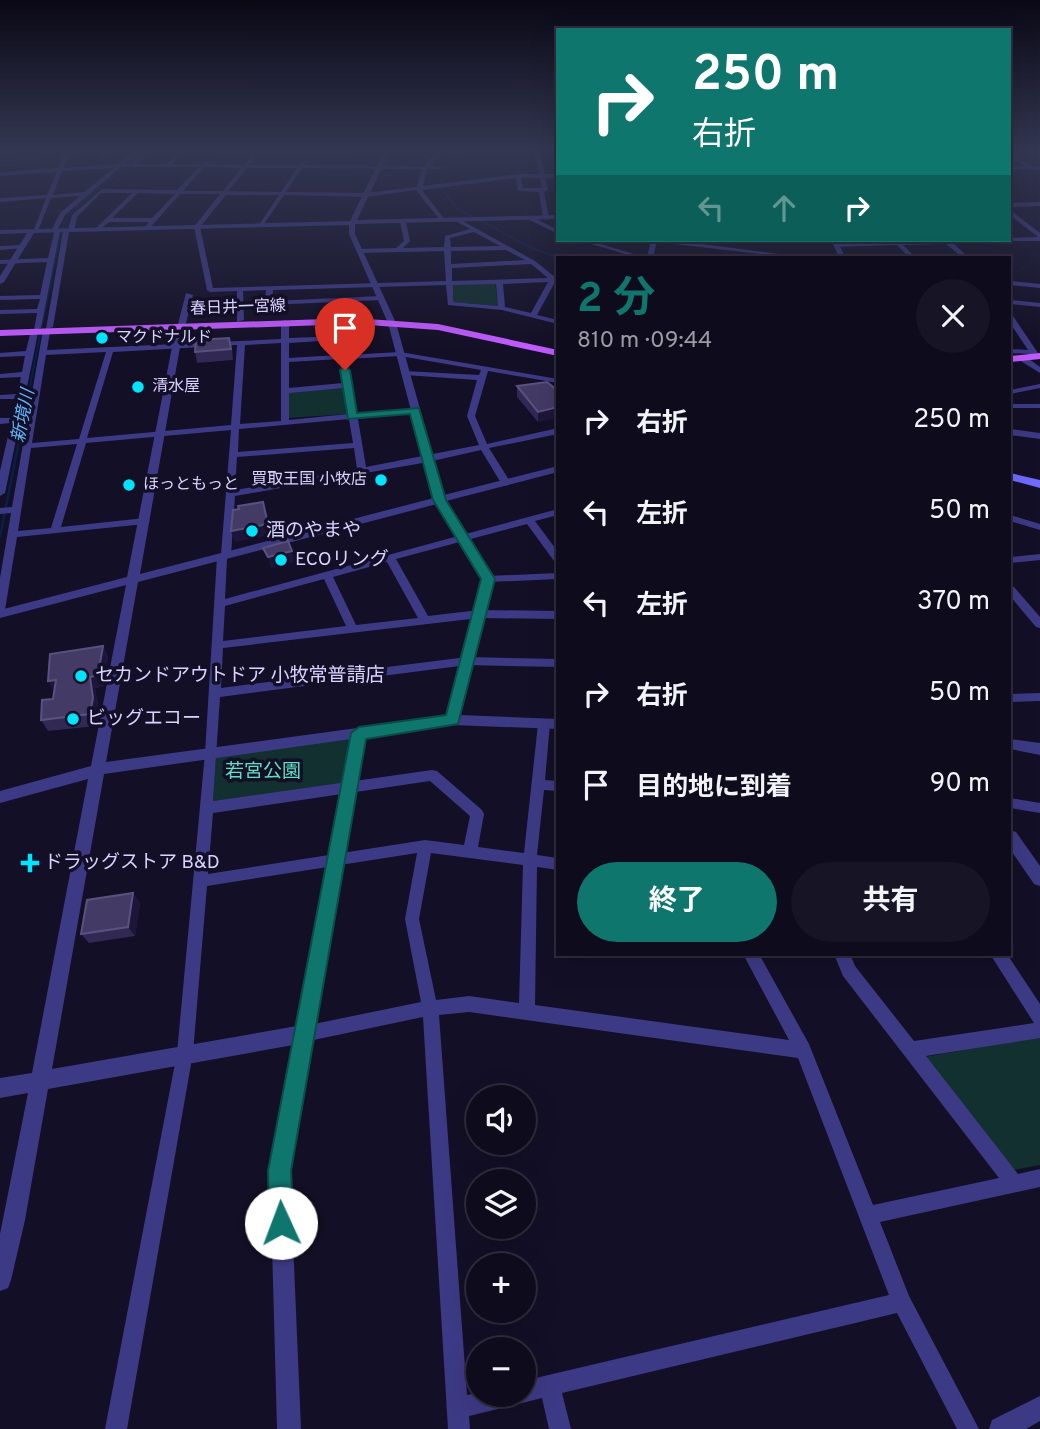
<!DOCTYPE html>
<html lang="ja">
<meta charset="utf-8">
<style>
:root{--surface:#0e0b1c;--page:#171425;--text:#f1f3f6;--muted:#9b9ba3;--line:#2e2b3b;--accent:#0f766e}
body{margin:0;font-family:Overpass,"Noto Sans JP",sans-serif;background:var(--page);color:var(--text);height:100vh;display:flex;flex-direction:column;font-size:26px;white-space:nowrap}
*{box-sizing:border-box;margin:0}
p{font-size:23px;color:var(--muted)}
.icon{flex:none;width:38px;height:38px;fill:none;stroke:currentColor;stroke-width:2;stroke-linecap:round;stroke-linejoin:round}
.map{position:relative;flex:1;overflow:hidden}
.drawer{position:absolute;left:556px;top:256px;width:455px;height:700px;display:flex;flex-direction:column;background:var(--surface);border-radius:0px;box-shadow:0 7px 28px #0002,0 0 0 2px var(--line)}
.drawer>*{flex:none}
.guide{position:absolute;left:556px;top:28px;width:455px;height:214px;border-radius:0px;box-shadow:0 7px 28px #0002,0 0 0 2px var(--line);background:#0f766e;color:#fff;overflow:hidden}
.controls{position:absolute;left:466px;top:1085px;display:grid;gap:14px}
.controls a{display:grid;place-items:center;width:70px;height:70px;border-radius:50%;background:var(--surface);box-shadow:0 7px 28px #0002,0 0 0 2px var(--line);font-size:35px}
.pin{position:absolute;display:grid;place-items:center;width:60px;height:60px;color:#fff;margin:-72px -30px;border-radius:50% 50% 50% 0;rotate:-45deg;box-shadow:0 0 7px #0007}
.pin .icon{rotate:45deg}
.me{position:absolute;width:77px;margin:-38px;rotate:358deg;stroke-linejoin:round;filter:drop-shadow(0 0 5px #0008)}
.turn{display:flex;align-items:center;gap:24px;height:147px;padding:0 21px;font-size:32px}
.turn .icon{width:91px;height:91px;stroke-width:2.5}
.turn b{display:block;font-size:49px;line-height:60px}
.lanes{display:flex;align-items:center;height:66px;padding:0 21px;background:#0003;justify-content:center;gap:35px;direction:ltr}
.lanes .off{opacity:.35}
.round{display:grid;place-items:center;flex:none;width:74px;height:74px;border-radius:37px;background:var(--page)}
.overview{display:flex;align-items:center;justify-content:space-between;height:119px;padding:0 21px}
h1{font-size:42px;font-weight:700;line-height:52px;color:var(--accent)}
.cta{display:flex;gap:14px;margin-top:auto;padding:14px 21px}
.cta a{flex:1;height:80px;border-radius:42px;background:var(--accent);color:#fff;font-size:28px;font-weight:700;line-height:80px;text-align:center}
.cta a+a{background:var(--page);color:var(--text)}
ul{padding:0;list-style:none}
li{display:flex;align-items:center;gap:21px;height:91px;padding:0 21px}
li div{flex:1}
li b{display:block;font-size:26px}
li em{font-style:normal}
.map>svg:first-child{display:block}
.green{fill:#12302f}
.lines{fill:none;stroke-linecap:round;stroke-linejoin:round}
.stream-far1{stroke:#0a1f44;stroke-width:2}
.stream{stroke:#0a1f44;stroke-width:2.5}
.minor{fill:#3d3a85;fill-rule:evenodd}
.tertiary{fill:#3d3a85;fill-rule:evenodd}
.secondary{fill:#6f6bff;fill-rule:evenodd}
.primary{fill:#c25bff;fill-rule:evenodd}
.wall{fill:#312854}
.shaded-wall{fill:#1d163a}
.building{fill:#433a66;stroke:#5a527e;stroke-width:2}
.route{fill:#0f766e;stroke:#0a4d48;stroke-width:2}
.poi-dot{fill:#00e5ff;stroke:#130f26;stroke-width:2.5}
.labels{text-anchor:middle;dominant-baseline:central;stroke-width:7;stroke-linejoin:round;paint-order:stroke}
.far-street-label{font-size:16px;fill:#d9d4ff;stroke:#130f26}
.far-poi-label{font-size:16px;fill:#d9d4ff;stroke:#130f26;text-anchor:start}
.far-water-label{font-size:18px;font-style:italic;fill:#62b6ff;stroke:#130f26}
.poi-label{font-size:19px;fill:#d9d4ff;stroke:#130f26;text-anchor:start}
.park-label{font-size:19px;fill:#5fe0c0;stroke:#130f26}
</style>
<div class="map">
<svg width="1040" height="1429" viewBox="0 0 1040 1429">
<rect width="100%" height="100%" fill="#130f26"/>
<path class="green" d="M495,282L498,306L453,302V284Z
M344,388L346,414L288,418V392Z
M350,739L341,785L213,801L216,755Z
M1040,1037V1165L1013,1170L924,1057Z"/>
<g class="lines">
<path class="stream-far1" d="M466,149L450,161L440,187L458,209L532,248L558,258
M0,161L129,152
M427,163L440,149
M423,199L439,219
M45,212L63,211
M62,229L68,215L144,149
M42,325L61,232
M29,391L40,335"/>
<path class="stream" d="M0,537L29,390"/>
<path class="minor" d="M67,149H71L64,168L118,164L136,149H141L125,164L132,163L148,149H153L137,164H166L183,149H187L172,164H201L206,160L209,162L207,164L244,165L252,155L212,153L254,152L257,149H261L259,152L388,155H257L249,165H299L303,161L306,163L304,165L424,166L441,149H445L430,166L451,168L427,169L423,186L519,174H539L535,149H539L545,174H558V178H545L548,190L544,192L549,218L546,220L543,218L539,192L518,191L516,178L422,190L445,220L442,222L416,190L365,197L284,195L262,227L259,225L279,195H226L200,227L213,288L446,281L444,251L359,253L356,251L359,249L396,248L404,241L400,222L403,220L406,222L410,241L403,248L444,247L445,236L470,229L454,220L459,219L535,261L556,278H558V282H555L537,315L558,320V324L502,310L448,305L446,285L273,290L272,301L381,296L384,298L381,300L268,305L265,303L266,290L243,291L244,320L237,322V291L210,292L207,290L194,227L220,194H180L148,230L143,229L149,222H109L97,232L95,229L132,193H101L77,217L74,231L69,232L53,327L46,329L63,231L68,230L72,215L102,189L177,190L199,167H121L65,215L58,229L60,231L41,328L34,330L37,313L0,314V310L37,309L40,299L0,300V296L40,295L47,262L0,264V260L48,258L54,233L51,231L60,213L80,196L51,198L38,231L33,232L46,198L0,202V198L47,195L57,172L0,176V172L58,168ZM204,167L241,168L223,191H183ZM114,168L84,192L53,195L62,171ZM247,168H297L281,192L228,191ZM302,168L422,169L417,187L365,193L286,192ZM521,178H540L542,188H523ZM138,193L175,194L152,218H112ZM474,232L500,246L451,247L450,238ZM506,250L525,260L451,264V251ZM531,264L548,278L452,281V268ZM548,282L531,313L505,307L503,284ZM496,284L498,306L453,302V285Z
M1010,153L1032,166H1040V170L1010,169V166H1025L1010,157Z
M1010,210L1040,233V241H1008L1010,238L1038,237L1010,215Z
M530,216L558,230V234L528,219Z
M578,240H587L644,257H635Z
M651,240H671L802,257H785L657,242L653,257H647Z
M943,240H1006L1003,242L953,243L968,257H962L946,244L903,245L915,257H909L897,245L837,247L834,245L837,243Z
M21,245L23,248L0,250V246Z
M1010,281L1040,284V288L1010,285Z
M1010,300L1040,303V307L1010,304Z
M1010,316H1013L1040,356L1039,358H1033L1031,354L1010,353V349L1028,350L1010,323Z
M285,320L289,322V338L343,336L347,355L400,352L558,379V383L488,371L475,416L487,444L558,428V434L489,448L511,483L506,486L501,483L481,450L428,462L235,496L231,556L227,559L225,599L558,509V515L535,521L558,552V562L554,561L527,524L396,559L428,616L479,610L558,611V619L479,618L223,648L221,688L467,657L558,659V667L467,665L220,697L213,801L432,770L437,771L482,810L484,814L478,847L524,853L538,724L540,721H548L550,724L545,780L558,781V791L544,790L537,855L558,858V870L537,867L535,1005L789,1040L743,954H759L809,1044L873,1205L999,1178L843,976L834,954H850L855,966L914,1041L1034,1023L990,954H1007L1040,1004V1038L926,1056L1018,1174L1040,1169V1187L880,1222L909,1296L979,1429H957L897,1313L562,1393L571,1429H549L542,1398C518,1404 494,1410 469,1416L470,1429H448L423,1017L304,1042L298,1040L296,1034L298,1028L304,1026L421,1002L405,919L417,853L207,886L193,1053L127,1429H105L177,1053L205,753L217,557L221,554L231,430L86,443L61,527L145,518L150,521L145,524L17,537L5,610L0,614V578L11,513L0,514V508L12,507L43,330L50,332L47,350L281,339V322ZM337,340L339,355L289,358V343ZM281,343V421L240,424L245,345ZM237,345L231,425L87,438L113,352ZM106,352L79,439L32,443L46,355ZM400,356L481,370L479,375L405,371L401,373L405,375L477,380L467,416L479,445L366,467L358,419L415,413L419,411L415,409L357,414L347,359ZM340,359L343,383L289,388V362ZM344,388L348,414L289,420V393ZM349,419L353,443L238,452L239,429ZM77,444L51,528L18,531L31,448ZM354,448L357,469L235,490L237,457ZM387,562L418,618L356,625L333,577ZM324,579L346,626L223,641L225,606ZM430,781L470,816L464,845L425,840L208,874L213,813ZM431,853L523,865L519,1003L469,996L436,1000L419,919ZM469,1012L798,1058L889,1295L523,1381V1395H478V1393L467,1395L439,1015Z
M31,330L38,332L34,353L5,493L0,496V471L11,423L0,424V418H12L16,399H0V395L17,394L21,377L0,378V374L22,372L25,356L0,357V353L26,351Z
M1019,356H1025L1040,367V373L1019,360Z
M1040,384V388L1010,394V390Z
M1010,404H1040V408H1010Z
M1010,429L1040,433V439L1010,435Z
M1010,515L1040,524V530L1010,521Z
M1040,554V560L1010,563V557Z
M558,573V579L488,582L483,579L488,576Z
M1010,586L1014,587L1040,617V628L1036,627L1010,596Z
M1040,693V701L1010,702V694Z
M1010,798L1040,803V813L1010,808Z"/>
<path class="tertiary" d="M385,149H391L357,220L558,215V219L355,224V234L396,323L444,495L558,466V472L446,501L494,579L460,715L558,719V729L452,725L365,737L290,1171L301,1429H277L270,1171L293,1045L48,1089L25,1220L11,1280L8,1288L0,1291V1234L28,1093L0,1098V1078L32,1073L88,779L0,803V791L91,766L126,585L0,618V610L127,577L172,347L186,293L193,295L180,347L140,574L434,498L388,323L349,234V225L34,233L4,282L0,284V276L27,233L0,234V230L350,221ZM437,504L482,579L446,716L106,762L138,582ZM351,739L297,1026L52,1069L104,774Z
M1040,202V206L1010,207V203Z
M831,240H837L845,257H839Z
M1010,739L1040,743V755L1010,749Z
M1010,830L1016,832L1040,866V886L1034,884L1010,849Z
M1040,1396V1421L1026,1429H989L992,1420Z"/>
<path class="secondary" d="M1010,473L1040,480V488L1010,480Z"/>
<path class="primary" d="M354,318L438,324L558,350V356L438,330L354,324L0,336V330Z
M1040,353V359L1010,362V356Z"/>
</g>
<path class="wall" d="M232,348L233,360L197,363L195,352Z
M517,386L558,391L538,422L517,397Z
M103,646L108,657L104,686L95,688L99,710L96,726L48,731L41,720Z
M133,893L140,903L135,936L89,943L81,934Z"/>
<path class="shaded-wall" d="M558,407V418L538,422V412Z
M268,524L271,535L235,542L231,531Z
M292,551L295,562L271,568L268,557Z
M103,646L108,657L104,686L95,688L99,710L96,726L90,714V677Z
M56,680L54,692L48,681Z
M133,893L140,903L135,936L128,927Z"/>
<path class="building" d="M229,338L231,349L195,352L196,340Z
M547,382L558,391V407L538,412L517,386Z
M263,502L268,524L231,531L233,510L239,509L238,506Z
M288,541L292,551L268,557L263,548Z
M103,646L98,675L90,677L93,698L90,714L41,720L42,700L53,699L56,680L48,681L50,654Z
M133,893L128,927L81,934L87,900Z"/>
<linearGradient id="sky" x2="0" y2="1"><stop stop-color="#0a0815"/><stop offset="0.43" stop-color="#333752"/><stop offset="1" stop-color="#333752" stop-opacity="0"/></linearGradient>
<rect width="1040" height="349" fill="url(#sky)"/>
<path class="route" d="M345,367L350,370L357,413L419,408L446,500L495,579L458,724L366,739L291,1171L294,1223L290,1231L281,1235L273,1231L269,1223L268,1171L351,733L359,727L446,715L481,579L433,500L410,414L348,419L340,370Z"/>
<g class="poi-dot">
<circle cx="102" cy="338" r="7"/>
<circle cx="138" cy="387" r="7"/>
<circle cx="381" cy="480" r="7"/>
<circle cx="129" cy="485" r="7"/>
<circle cx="252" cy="531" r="7"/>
<circle cx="281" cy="560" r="7"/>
<circle cx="81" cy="676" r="7"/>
<circle cx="73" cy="719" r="7"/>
<path d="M26.5 852.5h7v7h7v7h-7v7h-7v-7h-7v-7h7z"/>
</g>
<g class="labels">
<g class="far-street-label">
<text transform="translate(238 308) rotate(-2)">春日井一宮線</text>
</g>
<g class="far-poi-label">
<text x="116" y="338">マクドナルド</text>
<text x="152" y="387">清水屋</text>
<text x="367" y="480" text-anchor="end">買取王国 小牧店</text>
<text x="143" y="485">ほっともっと</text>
</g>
<g class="far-water-label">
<text transform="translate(24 416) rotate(-79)">新境川</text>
</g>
<g class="poi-label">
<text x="266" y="531">酒のやまや</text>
<text x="295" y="560">ECOリング</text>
<text x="95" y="676">セカンドアウトドア 小牧常普請店</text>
<text x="87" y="719">ビッグエコー</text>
<text x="44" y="863">ドラッグストア B&amp;D</text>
</g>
<g class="park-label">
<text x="263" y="772">若宮公園</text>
</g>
</g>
</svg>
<div class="controls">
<a><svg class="icon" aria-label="sound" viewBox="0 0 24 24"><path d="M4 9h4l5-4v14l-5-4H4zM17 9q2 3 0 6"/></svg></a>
<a><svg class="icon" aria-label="layers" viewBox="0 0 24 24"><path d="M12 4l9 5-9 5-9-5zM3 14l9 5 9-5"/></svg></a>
<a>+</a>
<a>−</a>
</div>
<div class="pin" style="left:345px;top:370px;background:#d93025"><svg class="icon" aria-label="arrive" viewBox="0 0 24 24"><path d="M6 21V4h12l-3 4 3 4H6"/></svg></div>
<svg class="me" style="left:281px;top:1223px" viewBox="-20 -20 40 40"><circle r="19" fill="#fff"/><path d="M0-13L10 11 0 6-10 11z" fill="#0f766e"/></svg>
<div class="guide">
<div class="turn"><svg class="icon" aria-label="right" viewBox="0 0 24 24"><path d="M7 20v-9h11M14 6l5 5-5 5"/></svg><div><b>250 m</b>右折</div></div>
<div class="lanes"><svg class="icon off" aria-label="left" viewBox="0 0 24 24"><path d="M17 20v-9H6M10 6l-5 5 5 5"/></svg><svg class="icon off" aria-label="ahead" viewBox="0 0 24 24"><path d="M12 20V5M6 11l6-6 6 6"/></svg><svg class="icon" aria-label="right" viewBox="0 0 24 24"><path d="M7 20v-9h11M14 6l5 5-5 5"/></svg></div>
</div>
<section class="drawer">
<div class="overview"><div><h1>2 分</h1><p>810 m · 09:44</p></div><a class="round"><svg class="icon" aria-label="close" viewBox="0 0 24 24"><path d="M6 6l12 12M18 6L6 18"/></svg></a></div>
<ul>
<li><svg class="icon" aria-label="right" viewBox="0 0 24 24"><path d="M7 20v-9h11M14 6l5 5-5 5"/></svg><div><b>右折</b></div><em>250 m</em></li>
<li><svg class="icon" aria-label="left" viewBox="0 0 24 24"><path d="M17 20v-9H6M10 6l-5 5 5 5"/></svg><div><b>左折</b></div><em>50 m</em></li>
<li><svg class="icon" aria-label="left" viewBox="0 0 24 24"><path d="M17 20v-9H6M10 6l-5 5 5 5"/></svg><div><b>左折</b></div><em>370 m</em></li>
<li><svg class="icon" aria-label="right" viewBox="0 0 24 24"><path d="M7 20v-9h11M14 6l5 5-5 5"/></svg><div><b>右折</b></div><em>50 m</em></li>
<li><svg class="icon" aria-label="arrive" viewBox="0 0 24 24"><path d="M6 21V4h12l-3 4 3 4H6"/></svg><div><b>目的地に到着</b></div><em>90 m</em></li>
</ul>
<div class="cta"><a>終了</a><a>共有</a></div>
</section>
</div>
